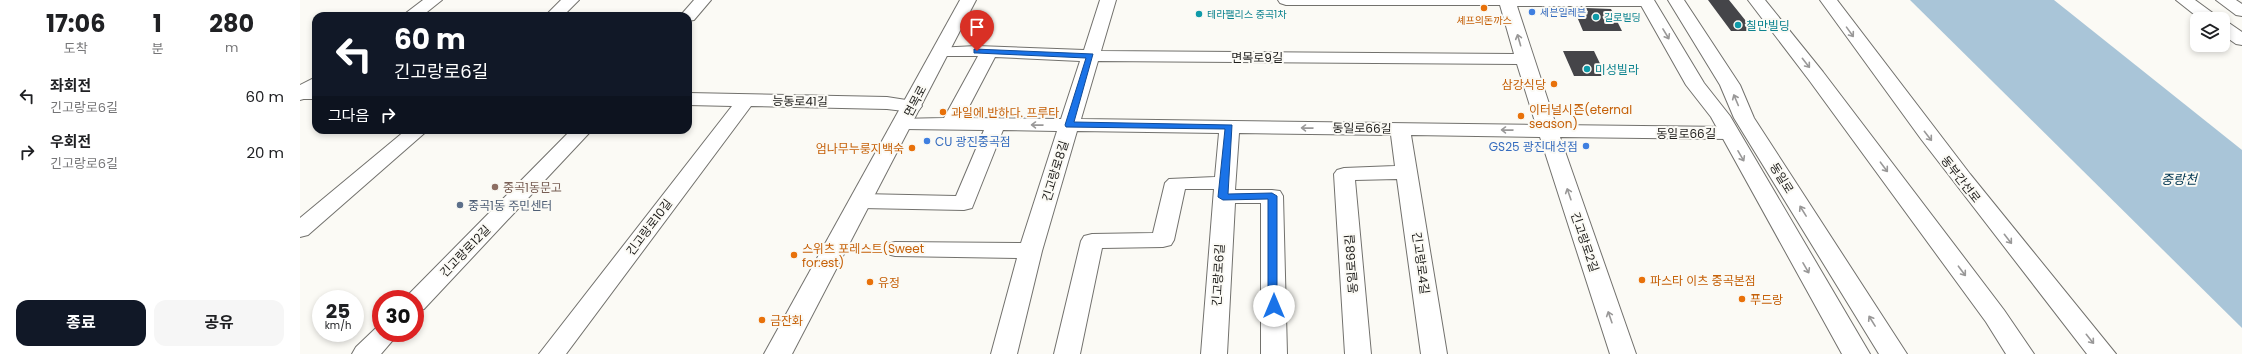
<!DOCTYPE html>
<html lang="ko">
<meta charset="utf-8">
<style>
:root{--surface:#fff;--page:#f6f6f6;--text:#202124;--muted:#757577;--accent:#111827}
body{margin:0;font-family:Poppins,"Noto Sans KR",sans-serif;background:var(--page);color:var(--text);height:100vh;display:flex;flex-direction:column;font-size:15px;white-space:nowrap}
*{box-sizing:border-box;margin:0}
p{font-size:13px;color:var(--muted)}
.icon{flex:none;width:22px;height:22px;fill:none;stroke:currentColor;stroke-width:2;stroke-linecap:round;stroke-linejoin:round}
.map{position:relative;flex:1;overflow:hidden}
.sheet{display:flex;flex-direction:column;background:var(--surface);width:300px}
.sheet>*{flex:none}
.banner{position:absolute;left:12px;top:12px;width:380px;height:122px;border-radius:12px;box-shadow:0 2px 6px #0003;background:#111827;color:#fff;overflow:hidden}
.controls{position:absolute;left:1890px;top:12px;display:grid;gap:8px}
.controls a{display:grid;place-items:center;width:40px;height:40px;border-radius:8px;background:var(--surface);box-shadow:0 2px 6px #0003;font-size:20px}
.speed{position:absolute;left:12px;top:290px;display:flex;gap:8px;font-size:20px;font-weight:700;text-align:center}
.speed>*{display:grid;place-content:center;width:52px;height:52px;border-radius:50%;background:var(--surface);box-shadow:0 2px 6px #0003;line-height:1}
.speed small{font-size:10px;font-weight:400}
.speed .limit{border:6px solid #d22;background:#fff;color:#111}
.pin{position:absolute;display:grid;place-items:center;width:34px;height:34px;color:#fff;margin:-41px -17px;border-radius:50% 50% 50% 0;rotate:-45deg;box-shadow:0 0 4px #0007}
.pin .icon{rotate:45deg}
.me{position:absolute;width:44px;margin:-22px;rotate:0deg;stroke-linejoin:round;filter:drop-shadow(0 0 3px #0008)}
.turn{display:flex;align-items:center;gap:14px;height:84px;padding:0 16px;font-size:18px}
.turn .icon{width:52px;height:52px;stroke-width:2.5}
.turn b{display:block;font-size:28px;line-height:34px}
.then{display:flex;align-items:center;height:38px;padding:0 16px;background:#0003;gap:8px;font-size:15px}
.eta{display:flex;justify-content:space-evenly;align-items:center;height:68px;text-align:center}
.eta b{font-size:24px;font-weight:700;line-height:28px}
.cta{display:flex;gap:8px;margin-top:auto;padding:8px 16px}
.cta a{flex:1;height:46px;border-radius:12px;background:var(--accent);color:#fff;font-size:16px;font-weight:700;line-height:46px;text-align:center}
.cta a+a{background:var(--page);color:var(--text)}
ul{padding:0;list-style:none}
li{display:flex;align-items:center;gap:12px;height:56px;padding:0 16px}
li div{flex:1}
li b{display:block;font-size:15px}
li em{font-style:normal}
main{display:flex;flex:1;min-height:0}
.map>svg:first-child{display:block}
.water{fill:#a9c5d8}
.building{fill:#454549}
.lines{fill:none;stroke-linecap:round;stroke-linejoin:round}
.minor-casing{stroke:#72716d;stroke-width:2}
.tertiary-casing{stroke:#72716d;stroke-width:2}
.secondary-casing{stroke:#72716d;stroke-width:2}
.primary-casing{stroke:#72716d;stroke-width:2}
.trunk-casing{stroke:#72716d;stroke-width:2}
.minor{fill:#fff;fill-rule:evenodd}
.tertiary{fill:#fff;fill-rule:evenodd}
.secondary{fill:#fff;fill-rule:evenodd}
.primary{fill:#fff;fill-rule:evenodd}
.trunk{fill:#fff;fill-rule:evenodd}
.oneway{stroke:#999898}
.route{fill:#1a73e8;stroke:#114b97}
.food-dot{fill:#e8710a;stroke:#fbfaf5;stroke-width:1.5}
.shop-dot{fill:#3f7fe0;stroke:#fbfaf5;stroke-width:1.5}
.culture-dot{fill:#0f9aa8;stroke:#fbfaf5;stroke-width:1.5}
.education-dot{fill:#8d6e63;stroke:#fbfaf5;stroke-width:1.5}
.service-dot{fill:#5c6f8a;stroke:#fbfaf5;stroke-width:1.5}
.labels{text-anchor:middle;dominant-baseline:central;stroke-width:4;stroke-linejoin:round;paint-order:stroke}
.far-shop-label{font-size:10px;fill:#366cbe;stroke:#fbfaf5;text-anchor:start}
.far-culture-label{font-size:10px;fill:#0d838f;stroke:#fbfaf5;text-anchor:start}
.far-food-label{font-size:10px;fill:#c56008;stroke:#fbfaf5}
.culture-label{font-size:12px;fill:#0d838f;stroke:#fbfaf5;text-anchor:start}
.street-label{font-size:12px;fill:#1c1b19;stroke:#fbfaf5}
.food-label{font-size:12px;fill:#c56008;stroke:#fbfaf5;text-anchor:start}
.shop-label{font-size:12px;fill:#366cbe;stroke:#fbfaf5;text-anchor:start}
.education-label{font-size:12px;fill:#785e54;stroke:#fbfaf5;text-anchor:start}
.service-label{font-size:12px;fill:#4e5e75;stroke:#fbfaf5;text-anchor:start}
.water-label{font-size:13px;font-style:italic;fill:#003651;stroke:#fbfaf5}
</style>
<main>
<section class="sheet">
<div class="eta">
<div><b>17:06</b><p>도착</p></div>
<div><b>1</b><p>분</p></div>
<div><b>280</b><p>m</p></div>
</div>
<ul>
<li><svg class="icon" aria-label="left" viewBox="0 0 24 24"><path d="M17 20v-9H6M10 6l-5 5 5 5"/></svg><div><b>좌회전</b><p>긴고랑로6길</p></div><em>60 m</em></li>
<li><svg class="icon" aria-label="right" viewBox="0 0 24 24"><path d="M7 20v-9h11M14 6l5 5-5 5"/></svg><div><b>우회전</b><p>긴고랑로6길</p></div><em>20 m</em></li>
</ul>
<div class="cta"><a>종료</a><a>공유</a></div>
</section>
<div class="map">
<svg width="1942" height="354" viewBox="0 0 1942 354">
<rect width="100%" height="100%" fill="#fbfaf5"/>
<path class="water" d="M1610,0H1754L1942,150V328Z"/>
<path class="building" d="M1408,0H1429L1454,31H1431Z
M1286,8L1311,9L1322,31H1283L1275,12H1288Z
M1263,51H1294L1306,76H1274Z"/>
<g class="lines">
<defs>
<path id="minor" d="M261,0H279L263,16H245Z
M394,0H411L394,20L388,21V16H380Z
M800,0H816L801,51L1214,54L1200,5H986L980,3L978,0H1354L1353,4L1347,6H1217L1256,125L1428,127L1435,129L1438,133L1435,137L1428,139L1260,137L1336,354H1310L1240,137L1111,135L1147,354H1121L1097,179L1055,180L1071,354H1045L1034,174L1037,170L1044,168L1095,166L1091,135L939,133L935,190H972L980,191L983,196L987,354H961V203H935L927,354H901L914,189H885L874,240L871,245L863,247L802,248L780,354H754L781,241L784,236L792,234L853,233L865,183L869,179L915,177L919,133L777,131L742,251L717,354H691L717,258L595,256L587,254L584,249L587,244L595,242L721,243L757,131L703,130L672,208L664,210L561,208L553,206L550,201L553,196L561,194L656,196L684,130L604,129L597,127L594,123L597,119L644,118L678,56H635L632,52L635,48L677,46L784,50ZM695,57L780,61L761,119L663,118ZM798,61L1217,64L1236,125L781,119Z
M0,87H16V99H0Z
M388,93L587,97L619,102L622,106L619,110L612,112L587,109L451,106L266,354H239L432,106L388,105Z
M106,130H128L8,235L0,237V218Z
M271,130H292L124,309L115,311V299H105L106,297Z
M81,326V333H99L81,354H52L56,347L77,327Z"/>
<path id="tertiary" d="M660,0H676L492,354H464Z"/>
<path id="secondary" d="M123,0H142L122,16H102Z
M16,77V92L7,98L0,100V85Z"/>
<path id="primary" d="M1338,0H1354L1404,83L1430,116L1570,354H1542L1411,117L1386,85Z
M1368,0H1384L1440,85L1454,118L1607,354H1579L1434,118L1420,85Z"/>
<path id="trunk" d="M1448,0H1465L1523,72L1704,310L1734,354H1706L1686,322L1509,80Z
M1520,0H1537L1670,174L1816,354H1787L1621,139Z
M1876,0H1895L1921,19H1900Z
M1916,0H1936L1942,4V16L1936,15Z
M1923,22L1929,23L1942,32V45L1936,44L1923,35Z"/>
</defs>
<use href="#minor" class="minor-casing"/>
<use href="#tertiary" class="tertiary-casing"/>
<use href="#secondary" class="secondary-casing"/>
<use href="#primary" class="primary-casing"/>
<use href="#trunk" class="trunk-casing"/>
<use href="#minor" class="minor"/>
<use href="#tertiary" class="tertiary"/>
<use href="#secondary" class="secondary"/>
<use href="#primary" class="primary"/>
<use href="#trunk" class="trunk"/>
</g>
<defs><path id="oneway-shaft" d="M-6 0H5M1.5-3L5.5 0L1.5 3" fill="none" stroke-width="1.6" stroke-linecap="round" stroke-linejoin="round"/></defs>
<g class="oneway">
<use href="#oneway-shaft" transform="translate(1550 32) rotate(54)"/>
<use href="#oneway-shaft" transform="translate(1366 34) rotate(59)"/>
<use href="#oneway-shaft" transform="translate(1219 40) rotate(-106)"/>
<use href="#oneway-shaft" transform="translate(1506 63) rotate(52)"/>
<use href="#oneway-shaft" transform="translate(1436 100) rotate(-113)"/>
<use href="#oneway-shaft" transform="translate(737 125) rotate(-179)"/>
<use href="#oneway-shaft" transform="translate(1007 128) rotate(-179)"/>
<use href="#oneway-shaft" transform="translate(1207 130) rotate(-179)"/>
<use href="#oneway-shaft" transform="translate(1628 136) rotate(52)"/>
<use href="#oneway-shaft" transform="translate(1441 156) rotate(60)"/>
<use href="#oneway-shaft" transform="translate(1584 167) rotate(53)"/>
<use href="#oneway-shaft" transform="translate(1269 194) rotate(-109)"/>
<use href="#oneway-shaft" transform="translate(1503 211) rotate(-122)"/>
<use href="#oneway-shaft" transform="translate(1708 239) rotate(52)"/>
<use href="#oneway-shaft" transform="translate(1506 268) rotate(60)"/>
<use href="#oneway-shaft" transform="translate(1662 271) rotate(53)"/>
<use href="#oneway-shaft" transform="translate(1310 317) rotate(-109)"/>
<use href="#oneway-shaft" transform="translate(1572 321) rotate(-122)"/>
<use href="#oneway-shaft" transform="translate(1790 339) rotate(51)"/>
</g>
<path class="route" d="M674,49L793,54L774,122L932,125L928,194L972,193L977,196V309L974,310L968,306V199L923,200L918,197L925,129L766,127L765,125L786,58L677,53H674Z"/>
<g class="food-dot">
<circle cx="1184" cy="8" r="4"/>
<circle cx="1254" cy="84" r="4"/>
<circle cx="643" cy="112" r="4"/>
<circle cx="1221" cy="116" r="4"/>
<circle cx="612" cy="148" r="4"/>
<circle cx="494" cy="255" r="4"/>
<circle cx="1342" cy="280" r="4"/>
<circle cx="570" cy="282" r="4"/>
<circle cx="1442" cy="299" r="4"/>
<circle cx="462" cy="320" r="4"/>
</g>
<g class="shop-dot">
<circle cx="1232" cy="12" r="4"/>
<circle cx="627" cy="141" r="4"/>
<circle cx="1286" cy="146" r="4"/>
</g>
<g class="culture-dot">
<circle cx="899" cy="14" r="4"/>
<circle cx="1296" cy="17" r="4"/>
<circle cx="1438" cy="25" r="4"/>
<circle cx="1287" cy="69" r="4"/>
</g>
<circle class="education-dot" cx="195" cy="187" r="4"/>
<circle class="service-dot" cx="160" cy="205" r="4"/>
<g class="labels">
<g class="far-shop-label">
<text x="1240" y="12">세븐일레븐</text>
</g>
<g class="far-culture-label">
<text x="907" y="14">테라팰리스 중곡1차</text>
<text x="1304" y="17">길로빌딩</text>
</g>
<g class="far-food-label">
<text x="1184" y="20">셰프의돈까스</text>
</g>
<g class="culture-label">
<text x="1446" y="25">칠만빌딩</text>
<text x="1295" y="69">미성빌라</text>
</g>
<g class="street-label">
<text x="957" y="57">면목로9길</text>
<text transform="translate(500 101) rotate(1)">능동로41길</text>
<text transform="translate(615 101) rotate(-62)">면목로</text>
<text transform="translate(1062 128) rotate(1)">동일로66길</text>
<text x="1386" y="133">동일로66길</text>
<text transform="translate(755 171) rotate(-73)">긴고랑로8길</text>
<text transform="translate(1482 178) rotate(58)">동일로</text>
<text transform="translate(1661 179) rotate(52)">동부간선로</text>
<text transform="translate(349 227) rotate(-53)">긴고랑로10길</text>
<text transform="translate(1285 242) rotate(71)">긴고랑로2길</text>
<text transform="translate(165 251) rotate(-46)">긴고랑로12길</text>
<text transform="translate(1121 263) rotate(82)">긴고랑로4길</text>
<text transform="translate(1051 264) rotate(-94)">동일로68길</text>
<text transform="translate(918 275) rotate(-87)">긴고랑로6길</text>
</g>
<g class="food-label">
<text x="1246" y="84" text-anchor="end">삼강식당</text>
<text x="1229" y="109">이터널시즌(eternal<tspan x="1229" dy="14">season)</tspan></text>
<text x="651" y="112">과일에 반하다. 프루타</text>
<text x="604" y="148" text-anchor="end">엄나무누룽지백숙</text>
<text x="502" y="248">스위츠 포레스트(Sweet<tspan x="502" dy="14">for:est)</tspan></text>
<text x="1350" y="280">파스타 이츠 중곡본점</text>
<text x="578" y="282">유정</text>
<text x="1450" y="299">푸드랑</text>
<text x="470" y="320">금잔화</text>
</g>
<g class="shop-label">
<text x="635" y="141">CU 광진중곡점</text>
<text x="1278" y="146" text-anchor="end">GS25 광진대성점</text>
</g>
<g class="education-label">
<text x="203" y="187">중곡1동문고</text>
</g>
<g class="service-label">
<text x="168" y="205">중곡1동 주민센터</text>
</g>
<g class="water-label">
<text x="1879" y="179">중랑천</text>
</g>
</g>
</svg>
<div class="controls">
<a><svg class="icon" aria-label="layers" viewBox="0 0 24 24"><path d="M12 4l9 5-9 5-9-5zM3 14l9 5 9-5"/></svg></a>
</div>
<div class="speed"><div>25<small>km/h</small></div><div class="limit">30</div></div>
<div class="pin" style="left:677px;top:51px;background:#d93025"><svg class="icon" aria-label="arrive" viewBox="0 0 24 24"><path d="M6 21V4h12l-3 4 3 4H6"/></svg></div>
<svg class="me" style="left:974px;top:306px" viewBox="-20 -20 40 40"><circle r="19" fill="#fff"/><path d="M0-13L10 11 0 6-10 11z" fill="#1a73e8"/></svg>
<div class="banner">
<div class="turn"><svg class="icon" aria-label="left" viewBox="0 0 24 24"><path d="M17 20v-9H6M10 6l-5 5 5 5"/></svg><div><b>60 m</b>긴고랑로6길</div></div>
<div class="then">그다음<svg class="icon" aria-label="right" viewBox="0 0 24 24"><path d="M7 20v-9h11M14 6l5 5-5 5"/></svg></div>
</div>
</div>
</main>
